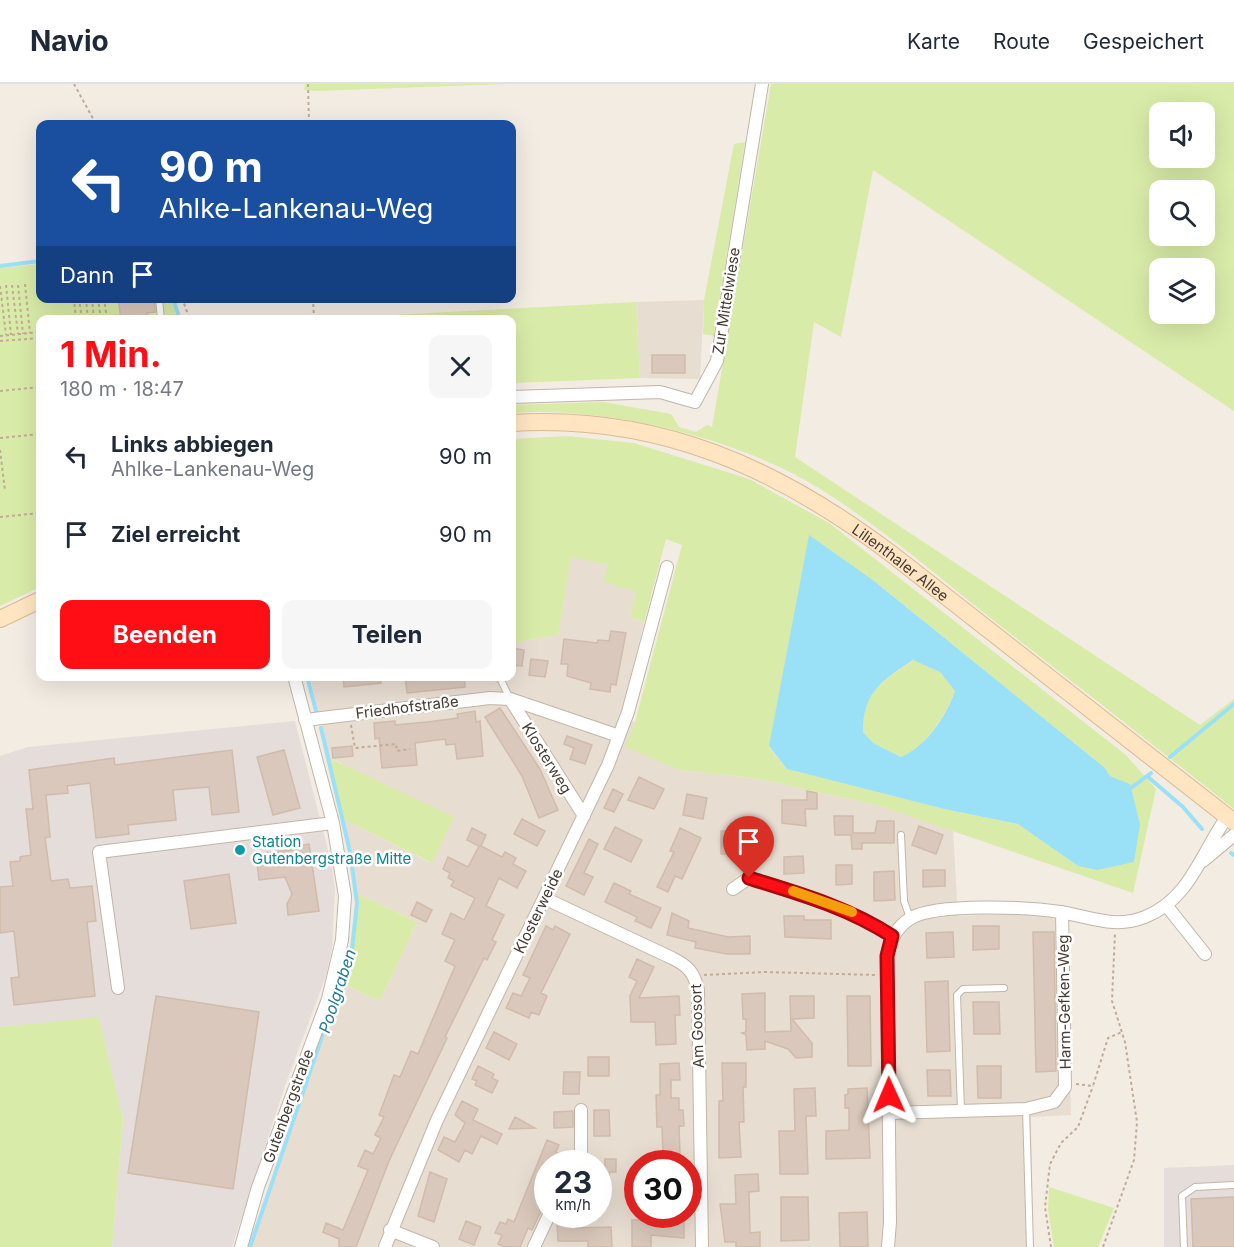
<!DOCTYPE html>
<html lang="de">
<meta charset="utf-8">
<style>
:root{--surface:#fff;--page:#f6f6f7;--text:#1f2937;--muted:#747a83;--line:#e0e1e3;--accent:#ff0f15}
body{margin:0;font-family:Inter,sans-serif;background:var(--page);color:var(--text);height:100vh;display:flex;flex-direction:column;font-size:22px;white-space:nowrap}
*{box-sizing:border-box;margin:0}
p{font-size:20px;color:var(--muted)}
.icon{flex:none;width:33px;height:33px;fill:none;stroke:currentColor;stroke-width:2;stroke-linecap:round;stroke-linejoin:round}
.map{position:relative;flex:1;overflow:hidden}
.panel{position:absolute;left:36px;top:231px;width:480px;height:366px;display:flex;flex-direction:column;background:var(--surface);border-radius:12px;box-shadow:0 6px 24px #0002}
.panel>*{flex:none}
.top-card{position:absolute;left:36px;top:36px;width:480px;height:183px;border-radius:12px;box-shadow:0 6px 24px #0002;background:#1a4fa0;color:#fff;overflow:hidden}
.buttons{position:absolute;left:1149px;top:18px;display:grid;gap:12px}
.buttons a{display:grid;place-items:center;width:66px;height:66px;border-radius:12px;background:var(--surface);box-shadow:0 6px 24px #0002;font-size:30px}
.speed{position:absolute;left:534px;top:1066px;display:flex;gap:12px;font-size:30px;font-weight:700;text-align:center}
.speed>*{display:grid;place-content:center;width:78px;height:78px;border-radius:50%;background:var(--surface);box-shadow:0 6px 24px #0002;line-height:1}
.speed small{font-size:15px;font-weight:400}
.speed .limit{border:9px solid #d22;background:#fff;color:#111}
.pin{position:absolute;display:grid;place-items:center;width:51px;height:51px;color:#fff;margin:-62px -26px;border-radius:50% 50% 50% 0;rotate:-45deg;box-shadow:0 0 6px #0007}
.pin .icon{rotate:45deg}
.me{position:absolute;width:66px;margin:-33px;rotate:359deg;stroke-linejoin:round;filter:drop-shadow(0 0 4px #0008)}
.turn{display:flex;align-items:center;gap:21px;height:126px;padding:0 24px;font-size:27px}
.turn .icon{width:78px;height:78px;stroke-width:2.5}
.turn b{display:block;font-size:42px;line-height:51px}
.then{display:flex;align-items:center;height:57px;padding:0 24px;background:#0003;gap:12px;font-size:22px}
.round{display:grid;place-items:center;flex:none;width:63px;height:63px;border-radius:12px;background:var(--page)}
.overview{display:flex;align-items:center;justify-content:space-between;height:102px;padding:0 24px}
h1{font-size:36px;font-weight:700;line-height:45px;color:var(--accent)}
.action{display:flex;gap:12px;margin-top:auto;padding:12px 24px}
.action a{flex:1;height:69px;border-radius:12px;background:var(--accent);color:#fff;font-size:24px;font-weight:700;line-height:69px;text-align:center}
.action a+a{background:var(--page);color:var(--text)}
ul{padding:0;list-style:none}
li{display:flex;align-items:center;gap:18px;height:78px;padding:0 24px}
li div{flex:1}
li b{display:block;font-size:22px}
li em{font-style:normal}
header{display:flex;align-items:center;gap:36px;box-sizing:border-box;height:84px;padding:0 30px;background:var(--surface);border-bottom:2px solid var(--line)}
header strong{font-size:28px}
nav{display:flex;gap:33px;margin-inline-start:auto;font-size:21px}
.map>svg:first-child{display:block}
.residential{fill:#e8ddd1;fill-rule:evenodd}
.industrial{fill:#e5ddd9}
.green{fill:#d9eba8;fill-rule:evenodd}
.water{fill:#9ae0f6;fill-rule:evenodd}
.lines{fill:none;stroke-linecap:round;stroke-linejoin:round}
.stream{stroke:#9ae0f6;stroke-width:4}
.building{fill:#d9c8bb;stroke:#d1bbab;stroke-width:1.5}
.lane-casing{stroke:#c2b5a8;stroke-width:8}
.street-casing{stroke:#c2b5a8;stroke-width:14}
.secondary-casing{stroke:#dbba91;stroke-width:18}
.path{stroke:#c2ab95;stroke-width:2;stroke-dasharray:3 3;stroke-linecap:butt}
.lane{stroke:#fff;stroke-width:6}
.street{stroke:#fff;stroke-width:12}
.secondary{stroke:#ffe5c2;stroke-width:16}
.route-casing{stroke:#a60a0e;stroke-width:15}
.route{stroke:#ff0f15;stroke-width:10}
.slow{stroke:#f59e0b;stroke-width:10}
.culture-dot{fill:#0f9aa8;stroke:#fff;stroke-width:2}
.labels{text-anchor:middle;dominant-baseline:central;stroke-width:5;stroke-linejoin:round;paint-order:stroke}
.street-label{font-size:15px;fill:#463b33;stroke:#fff}
.culture-label{font-size:15px;fill:#0d838f;stroke:#fff;text-anchor:start}
.water-label{font-size:16px;font-style:italic;fill:#207b98;stroke:#fff}
</style>
<header>
<strong>Navio</strong>
<nav><a>Karte</a><a>Route</a><a>Gespeichert</a></nav>
</header>
<div class="map">
<svg width="1234" height="1163" viewBox="0 0 1234 1163">
<rect width="100%" height="100%" fill="#f3ece3"/>
<path class="residential" d="M704,216L700,295L640,294L636,218Z
M571,472L608,481L636,508L630,532L644,539L620,634L635,638L626,662L680,686L754,694L880,722L953,746L958,832L1023,829L1067,837L1071,1031L1031,1033L1033,1163H250L341,899L380,917L417,838L356,809L343,735L431,779L341,679L329,674L310,593L512,592V559L558,551ZM548,1080H598V1131H548ZM638,1080H688V1131H638Z"/>
<path class="industrial" d="M295,637L331,778L335,805L332,864L326,892L285,1002L232,1163H112L123,1036L99,934L0,943V672L28,663Z
M1234,1081V1163H1164V1084Z"/>
<path class="green" d="M305,0H505L316,7L304,6Z
M771,0H1234V327L873,86L841,253L814,238L795,373L1200,641L1234,615V725C1156,663 1077,601 998,540C941,495 886,447 825,408C743,355 608,322 512,329V321L603,318L671,330L679,343L696,348L707,341L712,343ZM1160,28H1204V74H1160ZM1160,106H1204V152H1160ZM1160,184H1204V230H1160Z
M745,58L714,252L703,250L704,216L734,60Z
M40,180V214L171,215L178,235L40,236V503L0,522V184Z
M636,218L640,294L512,299V236L317,235Z
M566,352L634,359L749,395L829,439L1126,671L1156,705L1133,809L880,722L754,694L680,686L625,663L635,638L682,461L666,455L644,539L630,532L636,508L604,498L608,481L571,473L558,551L512,559V355ZM809,452L874,497L1105,684L1110,692L1130,700L1078,782L1018,740L944,725L787,685L769,663Z
M914,576L940,588L955,607C945,632 927,662 901,673L873,659L863,648C863,607 883,596 914,576Z
M329,674L454,733L432,779L343,735Z
M356,809L417,838L380,917L341,899L352,865Z
M99,933L123,1036L112,1163H0V943Z
M1049,1103L1114,1124L1098,1163H1054L1048,1125Z"/>
<path class="water" d="M809,451L874,497L1105,684L1110,692L1130,700L1140,740L1134,778L1097,786L1078,782L1018,740L944,725L787,685L769,662ZM913,576L940,588L955,607C946,632 927,662 901,673L873,659L863,648C863,607 883,596 913,576Z"/>
<g class="lines">
<path class="stream" d="M0,182L40,177
M173,214L180,236
M307,592L316,627
M1170,673L1234,620
M1147,692L1183,723L1202,745
M1131,704L1151,689
M1231,769L1234,771
M250,1163L352,865L357,819L350,768L321,644"/>
</g>
<path class="building" d="M118,214H154L155,228L147,229L148,232L121,235Z
M652,271H685V289H652Z
M611,547L626,549L616,601L611,600L610,608L590,605L591,599L567,592L568,580H561L564,555L597,559L598,556L609,557Z
M512,564L524,566L522,582L512,581Z
M531,575L548,577L545,593L529,591Z
M343,592H380L381,599L344,603Z
M405,592H464L465,603L407,609Z
M500,624L540,685L558,726L539,734L522,692L485,633Z
M475,627L476,638L480,637L483,672L457,675L455,660L446,661L445,655L415,659L417,681L382,684L379,654L375,655L374,639L395,637V641L427,638L458,634L457,630Z
M567,652L592,661L585,680L570,675L574,664L564,660Z
M352,662L353,672L333,674L332,664Z
M232,666L239,728L212,731L209,703L173,706L176,736L128,741L129,750L96,754L90,699L67,702L68,709L46,711L50,753L45,754L51,797L68,795L70,804L92,802L96,837L87,838L95,912L14,921L11,894L19,893L14,847L0,849V803L13,802L10,778L20,777V773L31,771L26,725H33L29,686L114,674L115,681Z
M284,666L300,724L273,731L257,673Z
M639,693L664,705L654,725L628,716Z
M613,705L623,710L614,728L604,724Z
M807,707L817,709V725H805L806,742L782,739V716H807Z
M687,710L707,714L703,735L683,731Z
M834,732H853V749H875L877,737H894V759H862V765H852L851,751H835Z
M522,735L545,747L537,762L514,750Z
M919,742L943,751L936,770L912,761Z
M615,743L642,756L631,778L604,765Z
M472,744L486,751L481,762L502,773L505,768L516,774L513,780L526,787L517,804L499,794L486,822L504,831L492,856L496,858L487,876L484,874L445,953L447,954L440,969L389,1077L356,1163H339V1155L323,1148L326,1139L343,1146L368,1086L358,1082L365,1066L373,1070L381,1054L375,1051L384,1033L379,1031L394,991L400,993L411,967L418,970L455,882L445,877L455,856L442,850L451,829L464,836L475,814L451,802L454,797L448,794L450,789L443,785L448,773L468,783L479,762L467,756Z
M680,744L701,754L682,795L675,792L668,808L657,803L674,768L670,767Z
M721,747H747V770H721Z
M589,755L598,760L584,789L593,793L584,811L566,802Z
M309,760L319,827L288,831L287,820L292,810L285,793L259,796L256,770L291,766L290,763Z
M803,772L804,789L784,790V773Z
M836,781H852V800L836,801Z
M923,786H945V802L923,803Z
M894,787L895,816L874,817V788Z
M229,790L236,839L191,845L184,797Z
M614,799L631,807L629,810L661,824L651,844L635,837L637,833L605,818Z
M417,818L432,826L426,838L411,831Z
M672,829L689,837L688,844L728,853L750,852V870H727L695,864L696,858L667,851Z
M784,832H804V836H831V855L785,853Z
M546,842L553,846L555,842L570,850L541,909L547,912L539,931L531,928L529,934L506,924L513,909L521,912L530,894L523,891Z
M973,842H999V865L973,866Z
M953,848L954,873L927,874L926,849Z
M1033,848H1054L1056,987L1036,988Z
M637,875L654,883L639,914L679,912L680,931H675L676,960L656,961L655,938H631L630,912L637,897L629,893Z
M948,897L950,967L927,968L925,898Z
M765,909V948L791,947L790,912H814V934L792,935L812,959V973L796,974L788,965L765,957V965L747,966L746,951L742,949L746,948V935H743L742,910Z
M156,912L259,928L233,1105L128,1089Z
M847,912H870L871,982H848Z
M973,918H999L1000,950H974Z
M494,948L517,960L509,976L486,964Z
M588,973H609V992H588Z
M679,979L680,996H671V1014H679V1026H683L684,1042H679L680,1070L663,1071L662,1043H657L656,1011H660V980Z
M722,979H746V1003H743L744,1038H739L741,1073L719,1074V1017H723Z
M478,982L494,990L492,994L498,997L492,1009L475,1001L477,997L472,995Z
M977,982H1001V1014H978Z
M927,986H950L951,1012H928Z
M564,988H580L579,1010H563Z
M815,1004L816,1032H806L808,1090H780L779,1047H795L794,1005Z
M867,1004L870,1074L826,1075V1047L849,1046V1024H845V1011L848,1010V1005Z
M462,1017L478,1025L473,1036L502,1050L497,1060L481,1052L472,1070L465,1066L459,1078L438,1066L444,1053L455,1058L465,1039L455,1031Z
M594,1026H609L610,1052H594Z
M573,1027V1043L554,1044V1028Z
M515,1033L535,1044L509,1045Z
M547,1056L559,1061L556,1068L562,1071L558,1080H548V1112L532,1146L528,1144L520,1163H505L498,1160L502,1151L495,1149L500,1138L506,1140L508,1135L514,1138Z
M605,1075H616V1088H610L598,1117V1083L605,1086Z
M430,1088L447,1095L434,1138L418,1132Z
M758,1090L759,1107L749,1108L750,1149L760,1148V1163H736V1158H725L720,1120H736L735,1091Z
M781,1113H808L809,1156L781,1157Z
M1234,1113V1163H1193L1191,1115Z
M867,1128L868,1163H840L839,1129Z
M576,1135V1144L611,1143L612,1163H588V1157H558L557,1136Z
M684,1135V1154L651,1151V1163H632V1136Z
M466,1137L481,1143L474,1161L459,1155Z"/>
<g class="lines">
<defs>
<path id="lane" d="M159,214L161,236
M499,592L510,615
M901,751L904,817L910,834
M1026,1025L1030,1163
M961,1027L957,911L963,905L1004,904
M1184,1163L1182,1112L1195,1103L1234,1101"/>
<path id="street" d="M512,313L660,308L695,318L717,277L762,0
M510,615L584,732
M305,636L490,614L510,615L619,652
M1203,777L1234,751
M733,805L749,794C800,810 847,823 892,852
M544,814L672,874C688,882 694,888 698,906L702,1163
M1166,821L1205,870
M118,904L99,768L333,739
M890,1029L1026,1025L1054,1018L1065,1003L1062,828
M577,1080L581,1072V1026
M390,1146L433,1163
M241,1163L258,1103L328,915L342,856L345,812L333,739L294,592
M385,1163L437,1036L608,681L628,628L667,483
M534,1163L549,1131
M888,1163L890,1138L887,871C891,856 896,843 911,834C937,819 1029,823 1060,828C1091,833 1114,845 1145,833C1190,815 1201,769 1227,733"/>
<g id="secondary">
<path id="s1" d="M512,339C659,330 778,384 893,471L1234,738"/>
<path d="M0,535L40,516"/>
</g>
</defs>
<use href="#lane" class="lane-casing"/>
<use href="#street" class="street-casing"/>
<use href="#secondary" class="secondary-casing"/>
<path class="path" d="M74,0L96,40
M308,0L309,40
M25,200L30,249
M6,201L11,251
M12,201L18,250
M18,201L23,250
M0,202L6,251
M74,214L76,236
M79,214L82,236
M86,214L88,236
M92,214L94,236
M98,214L101,236
M104,214L107,236
M182,214L190,236
M313,214L314,236
M0,252L40,248
M0,257L40,254
M0,307L40,303
M0,354L40,350
M0,366L5,407
M0,433L40,429
M351,641L355,664L396,660L397,667L410,665
M704,891L765,888L875,891
M1076,1000L1093,1002L1108,954L1122,948
M1051,1163L1045,1123L1050,1080L1061,1059L1078,1043L1093,1002
M1103,1163L1134,1076L1137,1038L1125,958L1112,917L1115,848"/>
<use href="#lane" class="lane"/>
<use href="#street" class="street"/>
<use href="#secondary" class="secondary"/>
</g>
<g class="lines">
<defs>
<path id="route" d="M749,794C800,810 847,823 892,852L887,872L889,1011"/>
</defs>
<use href="#route" class="route-casing"/>
<use href="#route" class="route"/>
<path class="slow" d="M793,807L852,828"/>
</g>
<circle class="culture-dot" cx="240" cy="766" r="6"/>
<g class="labels">
<g class="street-label">
<text transform="translate(726 217) rotate(-81)">Zur Mittelwiese</text>
<text stroke="none"><textPath href="#s1" startOffset="423">Lilienthaler Allee</textPath></text>
<text transform="translate(407 623) rotate(-7)">Friedhofstraße</text>
<text transform="translate(547 674) rotate(58)">Klosterweg</text>
<text transform="translate(538 827) rotate(-64)">Klosterweide</text>
<text transform="translate(1064 918) rotate(-91)">Harm-Gefken-Weg</text>
<text transform="translate(697 942) rotate(-92)">Am Goosort</text>
<text transform="translate(288 1022) rotate(-70)">Gutenbergstraße</text>
</g>
<g class="culture-label">
<text x="252" y="757">Station<tspan x="252" dy="17">Gutenbergstraße Mitte</tspan></text>
</g>
<g class="water-label">
<text transform="translate(337 907) rotate(-72)">Poolgraben</text>
</g>
</g>
</svg>
<div class="buttons">
<a><svg class="icon" aria-label="sound" viewBox="0 0 24 24"><path d="M4 9h4l5-4v14l-5-4H4zM17 9q2 3 0 6"/></svg></a>
<a><svg class="icon" aria-label="search" viewBox="0 0 24 24"><circle cx="10" cy="10" r="6"/><path d="M15 15l6 6"/></svg></a>
<a><svg class="icon" aria-label="layers" viewBox="0 0 24 24"><path d="M12 4l9 5-9 5-9-5zM3 14l9 5 9-5"/></svg></a>
</div>
<div class="speed"><div>23<small>km/h</small></div><div class="limit">30</div></div>
<div class="pin" style="left:749px;top:794px;background:#d93025"><svg class="icon" aria-label="arrive" viewBox="0 0 24 24"><path d="M6 21V4h12l-3 4 3 4H6"/></svg></div>
<svg class="me" style="left:889px;top:1011px" viewBox="-20 -20 40 40"><path d="M0-17L14 15 0 8-14 15z" fill="#ff0f15" stroke="#fff" stroke-width="4"/></svg>
<div class="top-card">
<div class="turn"><svg class="icon" aria-label="left" viewBox="0 0 24 24"><path d="M17 20v-9H6M10 6l-5 5 5 5"/></svg><div><b>90 m</b>Ahlke-Lankenau-Weg</div></div>
<div class="then">Dann<svg class="icon" aria-label="arrive" viewBox="0 0 24 24"><path d="M6 21V4h12l-3 4 3 4H6"/></svg></div>
</div>
<section class="panel">
<div class="overview"><div><h1>1 Min.</h1><p>180 m · 18:47</p></div><a class="round"><svg class="icon" aria-label="close" viewBox="0 0 24 24"><path d="M6 6l12 12M18 6L6 18"/></svg></a></div>
<ul>
<li><svg class="icon" aria-label="left" viewBox="0 0 24 24"><path d="M17 20v-9H6M10 6l-5 5 5 5"/></svg><div><b>Links abbiegen</b><p>Ahlke-Lankenau-Weg</p></div><em>90 m</em></li>
<li><svg class="icon" aria-label="arrive" viewBox="0 0 24 24"><path d="M6 21V4h12l-3 4 3 4H6"/></svg><div><b>Ziel erreicht</b></div><em>90 m</em></li>
</ul>
<div class="action"><a>Beenden</a><a>Teilen</a></div>
</section>
</div>
